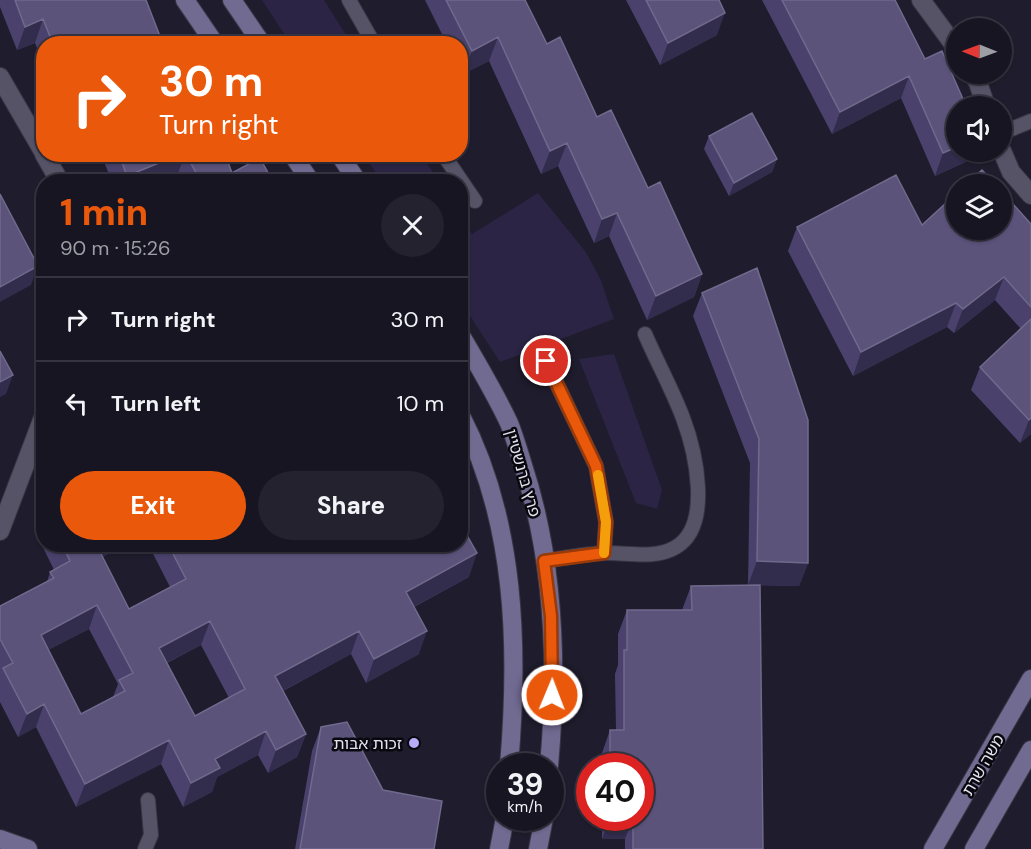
<!DOCTYPE html>
<meta charset="utf-8">
<style>
:root{--surface:#171522;--page:#24222f;--text:#f1f3f6;--muted:#9e9fa5;--line:#363440;--accent:#ea580c}
body{margin:0;font-family:"DM Sans","Noto Sans Hebrew",sans-serif;background:var(--page);color:var(--text);height:100vh;display:flex;flex-direction:column;font-size:22px;white-space:nowrap}
*{box-sizing:border-box;margin:0}
p{font-size:20px;color:var(--muted)}
.icon{flex:none;width:33px;height:33px;fill:none;stroke:currentColor;stroke-width:2;stroke-linecap:round;stroke-linejoin:round}
.map{position:relative;flex:1;overflow:hidden}
.sheet{position:absolute;left:36px;top:174px;width:432px;height:378px;display:flex;flex-direction:column;background:var(--surface);border-radius:24px;box-shadow:0 2px 4px #0004,0 0 0 2px var(--line)}
.sheet>*{flex:none}
.hud{position:absolute;left:36px;top:36px;width:432px;height:126px;border-radius:24px;box-shadow:0 2px 4px #0004,0 0 0 2px var(--line);background:#ea580c;color:#fff;overflow:hidden}
.needle{width:39px;rotate:271deg}
.buttons{position:absolute;left:946px;top:18px;display:grid;gap:12px}
.buttons a{display:grid;place-items:center;width:66px;height:66px;border-radius:50%;background:var(--surface);box-shadow:0 2px 4px #0004,0 0 0 2px var(--line);font-size:30px}
.speed{position:absolute;left:486px;top:753px;display:flex;gap:12px;font-size:30px;font-weight:700;text-align:center}
.speed>*{display:grid;place-content:center;width:78px;height:78px;border-radius:50%;background:var(--surface);box-shadow:0 2px 4px #0004,0 0 0 2px var(--line);line-height:1}
.speed small{font-size:15px;font-weight:400}
.speed .limit{border:9px solid #d22;background:#fff;color:#111}
.pin{position:absolute;display:grid;place-items:center;width:51px;height:51px;color:#fff;margin:-26px;border:3px solid #fff;border-radius:50%;box-shadow:0 2px 6px #0007}
.me{position:absolute;width:66px;margin:-33px;rotate:1deg;stroke-linejoin:round;filter:drop-shadow(0 0 4px #0008)}
.turn{display:flex;align-items:center;gap:21px;height:126px;padding:0 24px;font-size:27px}
.turn .icon{width:78px;height:78px;stroke-width:2.5}
.turn b{display:block;font-size:42px;line-height:51px}
.round{display:grid;place-items:center;flex:none;width:63px;height:63px;border-radius:32px;background:var(--page)}
.overview{display:flex;align-items:center;justify-content:space-between;height:102px;padding:0 24px}
h1{font-size:36px;font-weight:800;line-height:45px;color:var(--accent)}
.button{display:flex;gap:12px;margin-top:auto;padding:12px 24px}
.button a{flex:1;height:69px;border-radius:36px;background:var(--accent);color:#fff;font-size:24px;font-weight:800;line-height:69px;text-align:center}
.button a+a{background:var(--page);color:var(--text)}
ul{padding:0;list-style:none}
li{display:flex;align-items:center;gap:18px;height:84px;padding:0 24px;border-top:2px solid var(--line)}
li div{flex:1}
li b{display:block;font-size:22px}
li em{font-style:normal}
.map>svg:first-child{display:block}
.green{fill:#2b2444}
.lines{fill:none;stroke-linecap:round;stroke-linejoin:round}
.lane-casing{stroke:#393645;stroke-width:16}
.street-casing{stroke:#393645;stroke-width:20}
.secondary-casing{stroke:#393645;stroke-width:20}
.lane{stroke:#565367;stroke-width:14}
.street{stroke:#565367;stroke-width:18}
.secondary{stroke:#716a91;stroke-width:18}
.wall{fill:#4a426c;fill-rule:evenodd}
.shaded-wall{fill:#322c4d}
.building{fill:#5b537a;stroke:#706a8c;stroke-width:1.5;fill-rule:evenodd}
.route-casing{stroke:#983908;stroke-width:15}
.route{stroke:#ea580c;stroke-width:10}
.slow{stroke:#f59e0b;stroke-width:10}
.poi-dot{fill:#b9abf7;stroke:#09080f;stroke-width:2}
.labels{text-anchor:middle;dominant-baseline:central;stroke-width:5;stroke-linejoin:round;paint-order:stroke}
.street-label{font-size:16px;fill:#e3e2ee;stroke:#09080f}
.poi-label{font-size:16px;fill:#e3e2ee;stroke:#09080f;text-anchor:end}
</style>
<div class="map">
<svg width="1031" height="849" viewBox="0 0 1031 849">
<rect width="100%" height="100%" fill="#1f1c2d"/>
<path class="green" d="M262,0H324L351,43H290Z
M364,155H421L439,181H381Z
M538,193L585,251L600,278L614,319L500,362L461,302V216L472,234Z
M614,354L662,490L657,509L636,503L579,359Z"/>
<g class="lines">
<defs>
<path id="lane" d="M349,0L374,44
M1002,133L1031,121
M443,154L475,201
M546,361L596,466L606,522L604,553
M544,561C564,558 584,554 604,553C626,552 655,560 676,547C713,525 695,450 683,418C672,389 657,362 645,334
M145,849L151,835L148,800"/>
<path id="street" d="M921,0L957,49
M973,74L978,83L986,106
M0,77L44,153
M1002,151L1011,172L1031,195
M44,154L60,182
M0,531L44,415"/>
<path id="secondary" d="M185,0L215,44
M232,0L262,44
M292,154L311,182
M339,154L358,182
M460,334C477,363 495,393 509,423C514,435 518,449 522,462C554,558 558,666 549,766
M460,414C516,521 519,648 509,766
M0,839L28,849
M499,849L505,818
M538,849L544,818
M933,849L1031,679
M974,849L1031,750"/>
</defs>
<use href="#lane" class="lane-casing"/>
<use href="#street" class="street-casing"/>
<use href="#secondary" class="secondary-casing"/>
<use href="#lane" class="lane"/>
<use href="#street" class="street"/>
<use href="#secondary" class="secondary"/>
</g>
<path class="wall" d="M0,0H146L163,44H44V65L35,43L17,50L0,7Z
M425,0H525L547,44L597,117L648,188L702,274L694,297L647,320L609,236L594,243L558,166L541,174L489,61L463,74L460,69V44H447Z
M626,0H720H719L717,35L660,65Z
M762,0H895L972,159L935,176L901,98L832,134Z
M709,136L777,159L772,172L729,196L704,149Z
M101,154H225L232,173L273,182H180L177,176L163,182H112Z
M1031,224V434L1020,443L971,390L980,367L1021,329L995,300L954,333L947,327L853,376L788,251L797,227Z
M702,293L808,563L799,586L748,585L750,463L693,316Z
M44,516V544H127L102,557L129,609L170,587L148,544H460L469,577L414,607L419,654L366,683L351,654L283,691L306,734L297,757L268,773L258,755L217,777L212,792L183,807L161,764L76,807L36,727L18,737L0,702V606L47,582L50,572L54,570L37,535ZM89,629L118,684L113,697L81,714L48,650ZM201,645L229,698L195,716L167,663Z
M691,586L763,849H625V839H602V818H640V766H602V753L610,730H616L615,674L618,665V634L627,610H682Z
M321,727L383,790L434,849H295L312,751Z"/>
<path class="shaded-wall" d="M725,13L717,35L660,65L668,43Z
M43,19L35,43L17,50L25,27Z
M498,37L489,61L463,74L472,51Z
M909,76L901,98L832,134L840,112Z
M567,143L558,166L541,174L550,151Z
M957,147V152H975L972,159L935,176L943,153Z
M181,154H185L177,176L163,182H125L127,176Z
M777,159L772,172L729,196L734,183Z
M617,213L609,236L594,243L602,219Z
M38,266L31,285L0,302V287Z
M702,274L694,297L647,320L656,296Z
M1004,277L995,300L954,333L963,309Z
M956,303L947,327L853,376L861,352Z
M13,375L6,394L0,397V382Z
M1031,418V434L1020,443L1029,420Z
M94,544H127L86,566Z
M477,553L469,577L398,615L406,592Z
M757,561L808,563L799,586L748,585Z
M97,605L89,629L32,658L41,635Z
M210,621L201,645L150,671L159,648Z
M359,631L351,654L267,699L275,676Z
M427,631L419,654L366,683L374,659Z
M44,704L36,727L18,737L27,714Z
M266,731L258,755L217,777L212,792L183,807L191,783L215,759Z
M306,734L297,757L268,773L276,750Z
M169,740L161,764L76,807L85,784Z
M610,818H633L625,839H602Z"/>
<path class="building" d="M15,0H146L163,44H53L43,19L25,27Z
M446,0H525L547,44L560,37L597,117L611,110L648,188L660,182L702,274L656,296L617,213L602,219L567,143L550,151L498,37L472,51Z
M646,0H719L725,13L668,43Z
M782,0H895L925,59L942,51L966,106H957V147L943,153L909,76L840,112Z
M752,113L777,159L734,183L709,136Z
M119,154H181L127,176Z
M186,154H225L232,173L260,158L273,182H201Z
M982,170L995,184H966Z
M896,175L922,225L957,193V230H1002V192L1031,224V307L1004,277L963,309L956,303L861,352L797,227Z
M0,194L38,266L0,287Z
M757,268L808,420V563L757,561L759,439L702,293Z
M1031,319V418L1029,420L980,367Z
M0,351L13,375L0,382Z
M460,523L477,553L406,592L427,631L374,659L359,631L275,676L306,734L276,750L266,731L215,759L220,768L191,783L169,740L85,784L44,704L27,714L3,668L13,663L0,639V606L54,578L50,572L70,561L62,544H96L129,609L186,579L168,544H460ZM97,605L133,673L119,680L125,691L81,714L41,635ZM210,621L245,689L195,716L159,648Z
M760,585L763,849H633V818H640V766H610V730H624V650H627V610H692L691,586Z
M347,722L383,790L442,801L434,849H300L321,727Z"/>
<g class="lines">
<defs>
<path id="route" d="M546,361L596,466L606,522L604,553L544,561L551,616L552,695"/>
</defs>
<use href="#route" class="route-casing"/>
<use href="#route" class="route"/>
<path class="slow" d="M598,475L606,522L604,553"/>
</g>
<circle class="poi-dot" cx="414" cy="743" r="6"/>
<g class="labels">
<g class="street-label">
<text transform="translate(523 473) rotate(74)">פרץ ברנשטיין</text>
<text transform="translate(983 765) rotate(-60)">משה שרת</text>
</g>
<g class="poi-label">
<text x="402" y="743">זכות אבות</text>
</g>
</g>
</svg>
<div class="buttons">
<a><svg class="needle" viewBox="-14 -14 28 28"><path d="M0-13l5 13h-10z" fill="#e53935"/><path d="M0 13l5-13h-10z" fill="#9e9fa5"/></svg></a>
<a><svg class="icon" aria-label="sound" viewBox="0 0 24 24"><path d="M4 9h4l5-4v14l-5-4H4zM17 9q2 3 0 6"/></svg></a>
<a><svg class="icon" aria-label="layers" viewBox="0 0 24 24"><path d="M12 4l9 5-9 5-9-5zM3 14l9 5 9-5"/></svg></a>
</div>
<div class="speed"><div>39<small>km/h</small></div><div class="limit">40</div></div>
<div class="pin" style="left:546px;top:361px;background:#d93025"><svg class="icon" aria-label="arrive" viewBox="0 0 24 24"><path d="M6 21V4h12l-3 4 3 4H6"/></svg></div>
<svg class="me" style="left:552px;top:695px" viewBox="-20 -20 40 40"><circle r="17" fill="#ea580c" stroke="#fff" stroke-width="3"/><path d="M0-11L8 9 0 5-8 9z" fill="#fff"/></svg>
<div class="hud">
<div class="turn"><svg class="icon" aria-label="right" viewBox="0 0 24 24"><path d="M7 20v-9h11M14 6l5 5-5 5"/></svg><div><b>30 m</b>Turn right</div></div>
</div>
<section class="sheet">
<div class="overview"><div><h1>1 min</h1><p>90 m · 15:26</p></div><a class="round"><svg class="icon" aria-label="close" viewBox="0 0 24 24"><path d="M6 6l12 12M18 6L6 18"/></svg></a></div>
<ul>
<li><svg class="icon" aria-label="right" viewBox="0 0 24 24"><path d="M7 20v-9h11M14 6l5 5-5 5"/></svg><div><b>Turn right</b></div><em>30 m</em></li>
<li><svg class="icon" aria-label="left" viewBox="0 0 24 24"><path d="M17 20v-9H6M10 6l-5 5 5 5"/></svg><div><b>Turn left</b></div><em>10 m</em></li>
</ul>
<div class="button"><a>Exit</a><a>Share</a></div>
</section>
</div>
